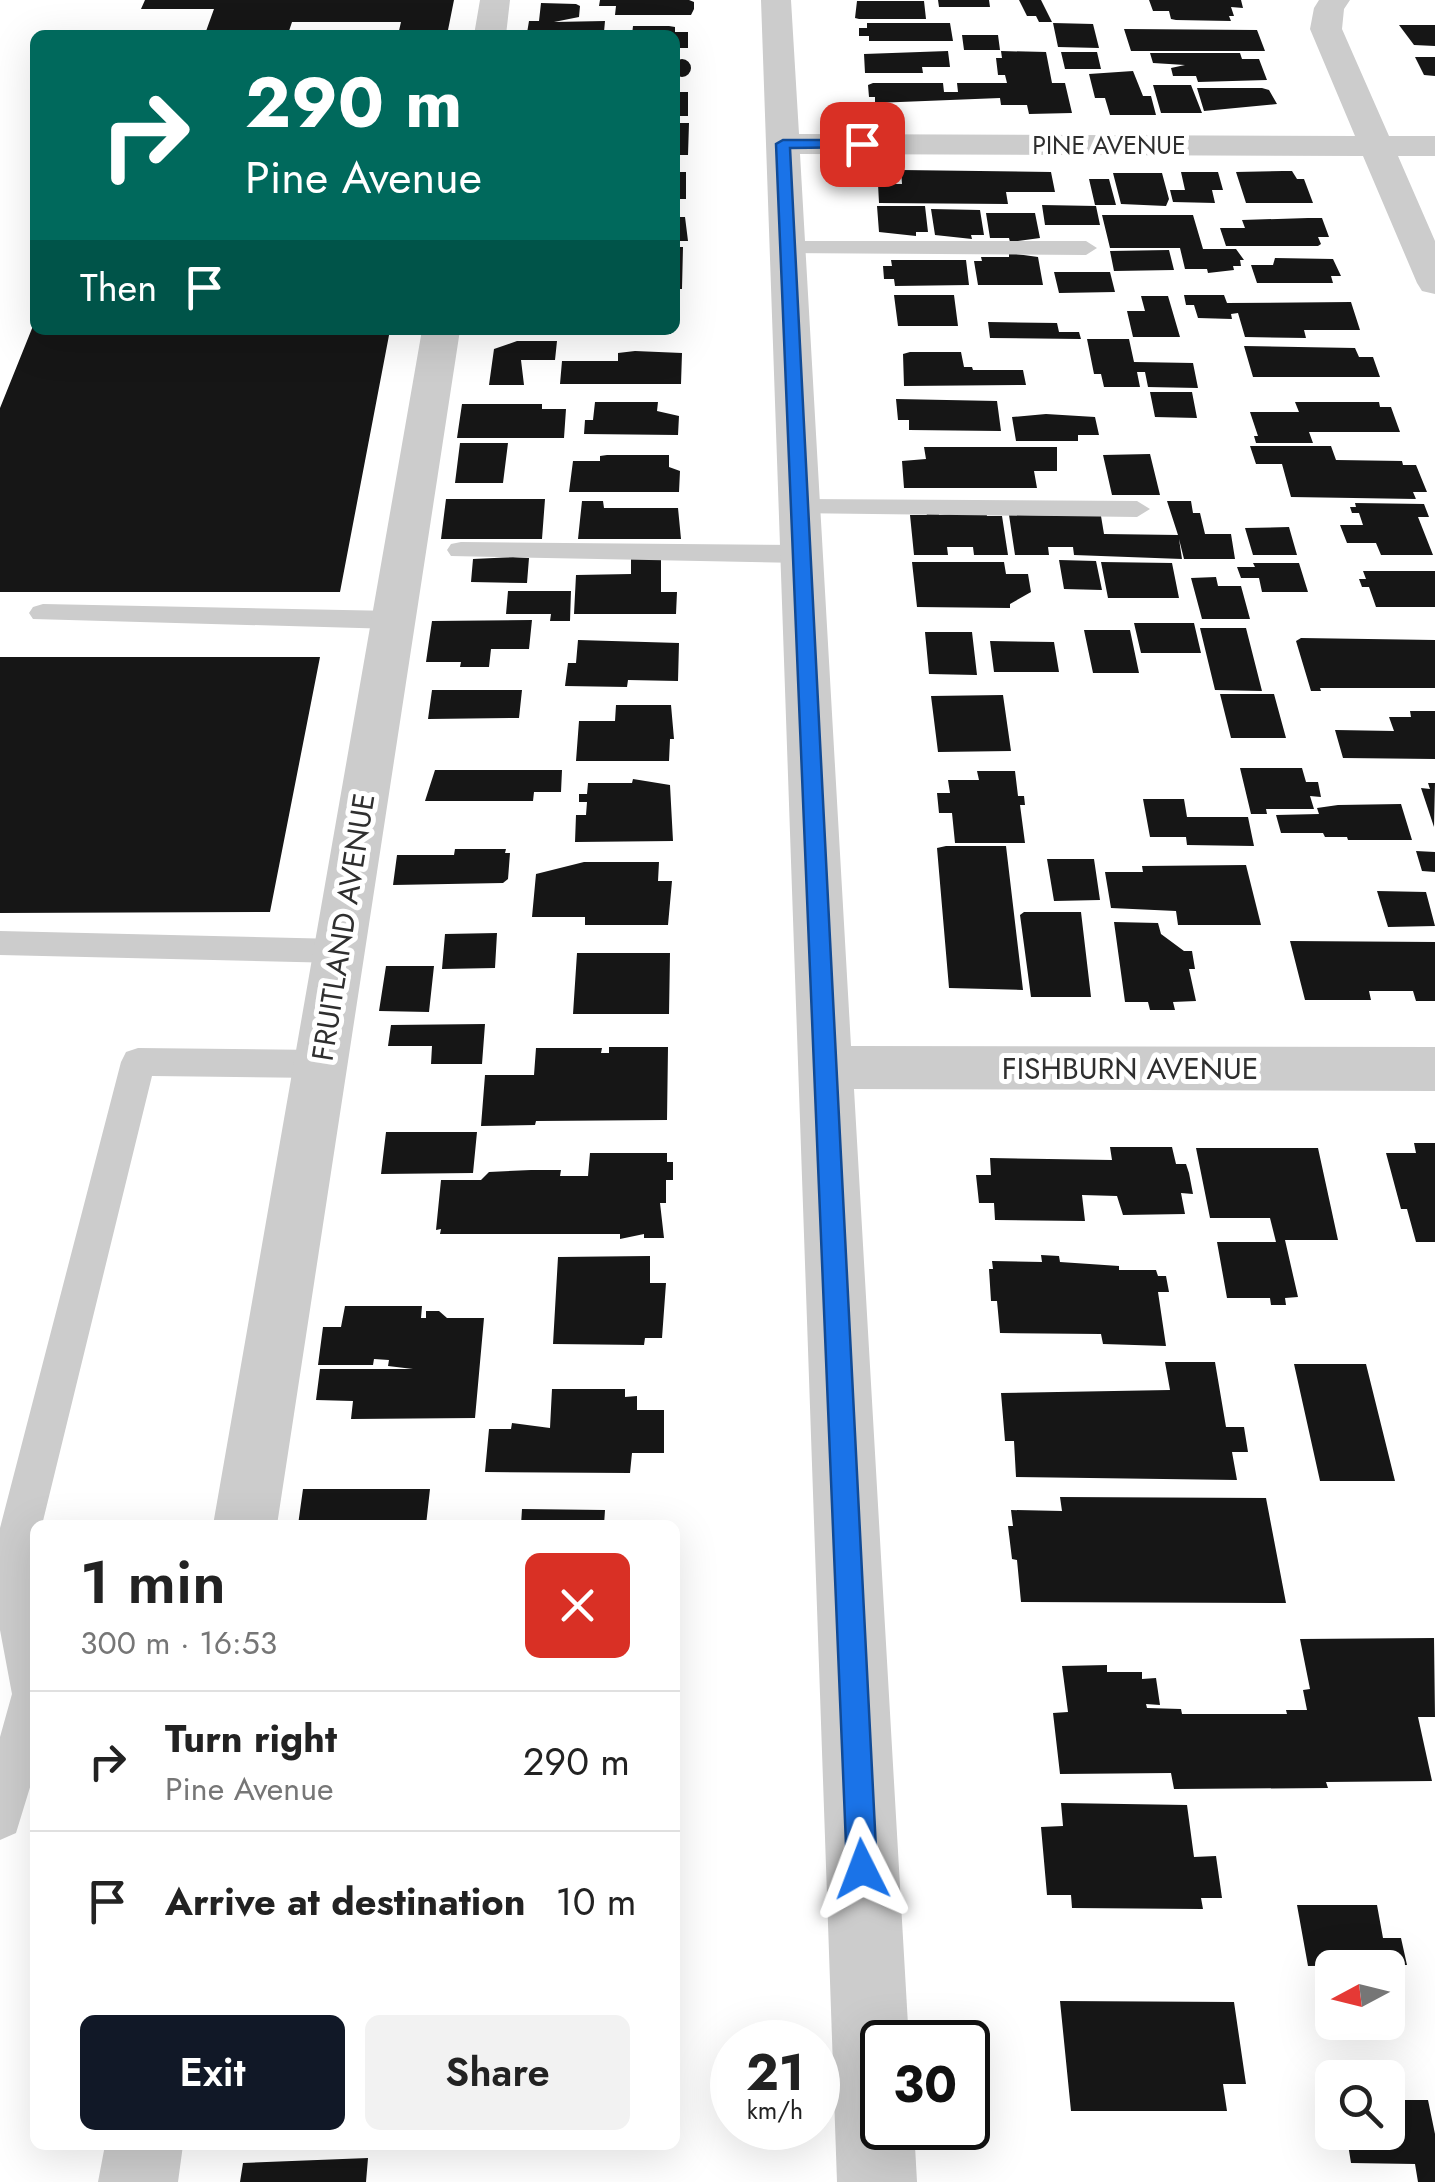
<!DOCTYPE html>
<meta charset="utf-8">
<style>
:root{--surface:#fff;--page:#f2f2f2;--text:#222;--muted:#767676;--line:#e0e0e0;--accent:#111827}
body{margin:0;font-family:Jost,sans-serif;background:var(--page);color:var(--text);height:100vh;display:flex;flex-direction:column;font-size:38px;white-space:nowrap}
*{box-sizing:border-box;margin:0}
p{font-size:32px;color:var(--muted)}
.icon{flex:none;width:55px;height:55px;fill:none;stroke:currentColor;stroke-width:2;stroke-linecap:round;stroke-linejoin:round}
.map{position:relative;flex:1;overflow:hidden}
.side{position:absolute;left:30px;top:1520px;width:650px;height:630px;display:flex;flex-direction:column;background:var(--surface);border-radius:15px;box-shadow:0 10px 40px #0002}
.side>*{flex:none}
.top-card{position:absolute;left:30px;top:30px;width:650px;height:305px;border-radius:15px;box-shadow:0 10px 40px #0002;background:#00695c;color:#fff;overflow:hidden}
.needle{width:65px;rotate:263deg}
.buttons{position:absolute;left:1315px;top:1950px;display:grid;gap:20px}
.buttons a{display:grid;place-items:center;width:90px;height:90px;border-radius:15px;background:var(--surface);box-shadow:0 10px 40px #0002;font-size:50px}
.speed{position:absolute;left:710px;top:2020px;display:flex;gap:20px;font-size:50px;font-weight:700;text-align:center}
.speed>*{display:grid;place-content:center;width:130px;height:130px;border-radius:50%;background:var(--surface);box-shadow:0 10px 40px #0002;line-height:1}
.speed small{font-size:25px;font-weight:400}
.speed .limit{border:5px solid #111;border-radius:15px;background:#fff;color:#111}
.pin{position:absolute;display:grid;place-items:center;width:85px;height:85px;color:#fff;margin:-42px;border-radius:20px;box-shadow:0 5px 15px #0006}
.me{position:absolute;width:110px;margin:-55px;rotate:357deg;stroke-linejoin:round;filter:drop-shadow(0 0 8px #0008)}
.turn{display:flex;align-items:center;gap:35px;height:210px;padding:0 50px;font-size:45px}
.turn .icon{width:130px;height:130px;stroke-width:2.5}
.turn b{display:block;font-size:70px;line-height:85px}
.then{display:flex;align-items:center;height:95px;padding:0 50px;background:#0003;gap:20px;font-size:38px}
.round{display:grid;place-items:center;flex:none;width:105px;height:105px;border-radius:15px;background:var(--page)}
.headline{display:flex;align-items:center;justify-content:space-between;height:170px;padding:0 50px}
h1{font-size:60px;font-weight:600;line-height:75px}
.button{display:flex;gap:20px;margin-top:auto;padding:20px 50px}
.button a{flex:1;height:115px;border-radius:15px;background:var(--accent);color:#fff;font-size:40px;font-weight:600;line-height:115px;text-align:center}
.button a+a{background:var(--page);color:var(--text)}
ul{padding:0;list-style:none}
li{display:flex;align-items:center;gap:30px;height:140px;padding:0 50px;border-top:2px solid var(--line)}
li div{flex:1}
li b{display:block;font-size:38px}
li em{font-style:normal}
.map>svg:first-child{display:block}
.building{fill:#161616}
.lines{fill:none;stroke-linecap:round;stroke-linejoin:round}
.service{fill:#ccc;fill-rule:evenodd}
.minor{fill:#ccc;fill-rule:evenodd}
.tertiary{fill:#ccc;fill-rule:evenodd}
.route{fill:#1a73e8;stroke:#114b97;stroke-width:2.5}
.labels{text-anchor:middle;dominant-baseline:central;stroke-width:10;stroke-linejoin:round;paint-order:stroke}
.far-street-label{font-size:25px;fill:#2f2f2f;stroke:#fff}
.street-label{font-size:30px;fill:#2f2f2f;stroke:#fff}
</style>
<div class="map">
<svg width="1435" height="2182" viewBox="0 0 1435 2182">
<rect width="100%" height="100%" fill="#fff"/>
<path class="building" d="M145,0H454L447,35H398L401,22H292L288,34H205L214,9H141Z
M600,0H689L694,2V9L691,15H615L616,6H599Z
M938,0H989L990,7H939Z
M1019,0H1041L1052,22H1039L1036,16H1027Z
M1149,0H1241L1243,8L1231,7L1234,16H1229L1231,21L1176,20L1171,19L1169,11H1153Z
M857,1H924L926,19H859L855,18Z
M541,3L576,4L580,6L579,17L554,22L605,21L604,32L527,33L529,21H539Z
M867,23H950L953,41H869V36H859V28H867Z
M1053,23L1093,24L1099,48L1058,47Z
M1399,25H1435V46L1414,45Z
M633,26H669L675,27V32H688V48H675V35H632Z
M1124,29L1257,30L1265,51H1131Z
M962,35H998L1000,50H964Z
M948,51L950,67H922L923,73H865L864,54Z
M1001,51L1046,52L1052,83H1065L1072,113L1029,114L1027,105H1001L1000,98L875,103V97H869L868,85L873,83H943L944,92H958L957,83H1007L1005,75H998L996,58H1002Z
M1061,52H1097L1101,69H1065Z
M1150,53H1240L1242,59H1259L1267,80L1198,82L1196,76H1173L1171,68L1185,65L1153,63Z
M1415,57H1435V76L1424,75Z
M673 68a9 9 0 1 1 18 0a9 9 0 1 1-18 0Z
M1133,71L1143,96H1151L1156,115H1110L1105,98H1095L1089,74Z
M1153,85H1191L1202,113H1161Z
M1197,88H1262L1269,90L1277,104L1204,111Z
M675,92H688V116H675Z
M675,123H689L688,155H675Z
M901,170L1051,172L1055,192H1006L1008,204L879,203L878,184H902Z
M1283,171H1292L1297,179H1304L1313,203H1246L1236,172Z
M675,172H686V199H675Z
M1181,172H1218L1223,190H1212L1215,203L1173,202L1170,190H1185Z
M1113,173H1162L1169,199L1166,206L1121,204Z
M1089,179H1109L1116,205H1095Z
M1042,205L1096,206L1100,225H1045Z
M877,206H925L928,232H916V236L879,232Z
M931,209L980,210L984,235H971L972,239L935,235Z
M986,213H1035L1040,238L1010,242L1009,238H990Z
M1102,215H1193L1203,249H1236L1244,260H1240L1241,266H1233L1234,270L1208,273L1207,269H1185L1180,248H1110Z
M675,217H685L688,241H675Z
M1308,218H1322L1329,237H1318L1321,244L1318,246H1226L1220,228H1245L1242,220Z
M675,247H683L682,289H675Z
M1169,250L1174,270L1114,271L1110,251Z
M1009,253L1038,257L1043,285H978L974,261H982L981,257H1009Z
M1275,258L1333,259L1341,276H1331L1333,283H1257L1251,265H1273Z
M891,260H966L969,285L895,286L894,279H884L883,266H892Z
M1054,272H1110L1115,292L1059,293Z
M894,295H954L958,326H898Z
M1184,295H1224L1227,303L1351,302L1360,330H1304L1306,338L1245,337L1238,313L1231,314L1232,319L1198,318L1194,305H1186Z
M1141,296H1168L1180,337H1133L1127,311H1145Z
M35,321V330H390L340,592H0V408Z
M988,322L1057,323L1059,332H1079L1081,339L990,338Z
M614,330H671V334H614Z
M1087,339H1129L1134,362L1193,363L1198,388L1148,387L1145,372H1137L1140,387H1104L1101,374H1094Z
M517,341H557L555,360H521L524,385H489L494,349Z
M1244,346L1355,348L1359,357H1373L1380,377H1253Z
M635,351L682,353L681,384H560L562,361H618V353Z
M910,352H961L964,367H972L973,370H1023L1026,385L904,386L903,354Z
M1150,392H1192L1197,418L1155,417Z
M896,399L997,401L1001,431L909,430V420H898Z
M595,402H658L657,411L679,416L678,435L584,434L585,420H593Z
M1295,402H1379L1380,407H1391L1400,432H1309L1313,443H1256L1254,436H1258L1250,412H1299Z
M462,404H542V409H566L564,438H457Z
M1046,414L1095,417L1099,435H1078V441H1016L1012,417Z
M460,443H508L503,483H455Z
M1250,446H1331L1336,460L1402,461L1403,465H1416L1427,492H1413L1416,499L1291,497L1282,464H1256Z
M924,447H1057V471H1034L1037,488H904L902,461L926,459Z
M1150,454L1160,495H1112L1103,455Z
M607,455H669V467L680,471L679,492H569L573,461H600V456Z
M446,499H545L542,539H441Z
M582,501H603L604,508H678L681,539H578Z
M1167,501H1191L1193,513H1200L1205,534H1231L1235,559H1184L1179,539L1182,559L1074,555L1073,547H1048L1049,555H1015L1009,515L1101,516L1104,534L1178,535Z
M1355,503L1424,504L1429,517H1418L1433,555H1381L1376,543H1347L1340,525H1363L1359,513H1352L1350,507H1356Z
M925,511H939V515L986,511L987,516H1002L1008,555H974L973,547H947L948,555H914L910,515H927Z
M1289,527L1297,555H1253L1245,528Z
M513,557L529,558L527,583L471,582L473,559Z
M631,558H661V592H677L676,614H574L576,575L631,574Z
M1059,560L1096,561L1102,590L1064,589Z
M912,562H1004L1006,574H1028L1031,592L1010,604V608L917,607Z
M1101,562L1172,563L1179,598H1108Z
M1253,563H1299L1308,592H1262L1259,578H1241L1237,567H1255Z
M1363,571H1435V607H1376L1369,587H1362L1359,579H1366Z
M1216,577L1218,586H1241L1250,619H1202L1191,578Z
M508,591H571L570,621H550L551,614H506Z
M532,620L529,649H491L489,667H460L461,662H426L432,621Z
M1134,623H1194L1201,653H1141Z
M1200,628H1246L1262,691L1215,690Z
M1084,630H1130L1139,673H1093Z
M925,632H972L977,675L929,674Z
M1301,638L1435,640V688H1320L1321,691H1311L1296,641Z
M578,640L679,643L678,681L628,680L627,687L565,686L568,663H576Z
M990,641L1054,642L1059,672H994Z
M0,657H320L270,912L0,913Z
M432,690H522L519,718L428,719Z
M1220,694H1274L1286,738H1231Z
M1003,695L1011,751L938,752L931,696Z
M616,705H671L674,739H670L669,761H576L579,721H615Z
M1410,711H1435V759L1343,758L1335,730L1394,731L1389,717H1411Z
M1240,768H1302L1306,782H1318L1321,797L1310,796L1314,809H1266L1267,814H1251Z
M435,770H562L561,792H534L533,801H425Z
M977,771H1015L1018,796H1024L1025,805H1020L1025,843H955L952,813H939L937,793H950L948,780H979Z
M633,779L670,785L673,841L575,842L576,815H586L587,802H579V794H587L588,783H632Z
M1428,783H1435L1434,827L1421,788L1430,789Z
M1143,799H1184L1187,817H1248L1254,846L1187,845L1186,837H1150Z
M1401,804L1412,840H1348L1347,837H1325L1323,833H1281L1276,815L1319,814L1317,808L1338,805Z
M946,846H1006L1023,990L949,988L937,848Z
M455,849H506L505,853H510L508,879L503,883L393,885L397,855H454Z
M1416,851L1435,852V872L1422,871Z
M1047,859H1094L1100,900L1054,901Z
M584,862H659L658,881H672L668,925H585V917H532L536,874Z
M1246,865L1261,925H1178L1176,911L1111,908L1105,872H1143L1142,866Z
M1377,891L1426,892L1435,926L1388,927Z
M1024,912H1081L1091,997H1031L1020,915Z
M1114,922L1158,923L1161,934L1184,951H1192L1195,969H1189L1196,1001L1173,1002L1175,1010H1150L1148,1002H1125Z
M497,933L495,968L442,969L445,934Z
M1290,941L1435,942V1001H1416L1413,991H1369L1371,1000H1305Z
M577,953H670L669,1014H573Z
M386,966H434L429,1012L379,1011Z
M485,1024L482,1064H431L432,1046H388L391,1025Z
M609,1047H668L667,1120L536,1121L535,1125L481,1126L485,1075H534L536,1048H602L601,1053H609Z
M386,1132H477L473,1173L381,1174Z
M1414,1143H1435V1242H1416L1407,1209H1401L1386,1153H1416Z
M1110,1147H1172L1176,1164H1186L1189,1173L1193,1194L1181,1193L1185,1214L1123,1215L1117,1196L1082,1195L1085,1221L995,1220L994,1203H979L976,1175H991L990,1158L1112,1160Z
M1196,1148H1318L1338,1240H1285L1298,1297L1285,1298L1286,1305H1271L1270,1298H1227L1217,1242H1276L1270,1218H1210Z
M590,1153H667V1162H673V1180H666V1203H660L664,1238H644V1234L620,1239V1234H440L441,1229L436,1230L441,1180H481L489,1172L531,1170H561L560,1176H588Z
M1041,1255L1059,1256L1060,1262L1119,1266V1270H1156L1158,1276H1166L1169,1292H1158L1166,1346L1103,1344L1101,1334L1000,1333L997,1301H991L989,1269H993L992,1261L1042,1262Z
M650,1256V1283H666L662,1338H645L644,1345L553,1344L558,1257Z
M345,1306H422L421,1318H426V1311H439L447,1318H484L475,1418L351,1419L353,1401L316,1400L320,1369H413L388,1366L389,1360L374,1359L373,1365H318L323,1327H341Z
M1165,1362H1215L1226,1427H1244L1248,1452H1232L1237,1480L1016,1477L1014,1441H1005L1001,1393L1170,1390Z
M1294,1364H1366L1395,1481H1320Z
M552,1389H625V1397L637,1396V1410H664V1453H632L630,1473L485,1472L489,1429H511L512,1423L550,1428Z
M303,1489H430L426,1525H298Z
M1060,1497L1266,1498L1286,1603L1021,1602L1017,1560L1012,1559L1008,1526H1013L1011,1510L1062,1511Z
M522,1509L605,1510L604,1525H521Z
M1434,1638L1435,1717H1418L1432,1781L1326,1782L1328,1788L1174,1789L1171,1773L1060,1774L1053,1713L1068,1712L1062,1666L1107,1665V1672H1142V1679L1156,1678L1160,1705L1146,1704L1147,1708L1181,1709L1182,1714H1287L1286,1710H1307L1303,1690L1310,1689L1300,1639Z
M1061,1803L1187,1805L1194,1857L1216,1856L1222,1898H1201L1203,1909L1072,1908L1071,1895H1047L1041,1827L1063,1826Z
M1297,1905H1377L1383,1938H1401L1407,1965L1308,1966Z
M1060,2001L1234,2002L1246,2084H1223L1227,2111H1071Z
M1388,2100H1428L1435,2134V2182H1418L1415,2164L1351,2163L1346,2132H1388Z
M368,2158L366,2182H240L243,2163Z"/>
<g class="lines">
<path class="service" d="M788,241H1086L1097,248L1086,255L780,253L777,248L780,243Z
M799,499L1137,501L1150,509L1137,517L790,513L786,507Z
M461,542L802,545L816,554L802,563L451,556L447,550L451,544Z
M43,604L394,611L404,614L408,620L404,626L394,629L33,619L29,613L33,607Z
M0,931L339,939L351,942L356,951L351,960L339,963L0,955Z
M138,1048L321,1050L333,1054L338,1064L333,1074L321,1078L152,1076L42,1525H35L31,1570L35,1591V1771L16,1833L0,1840V1737L12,1694L0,1630V1528L121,1062L126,1052Z"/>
<path class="minor" d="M761,0H791L799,134L1355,136L1310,29L1314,8L1319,0H1350L1344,9L1342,29L1389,136H1435V156H1398L1435,241V294L1422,291L1417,283L1363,156L800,154L851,1046L1435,1047V1091L854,1089L909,2042H882V2128H914L917,2182H837Z"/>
<path class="tertiary" d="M480,0H510L506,35H474Z
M422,330H460L277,1525H213Z
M105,2145H183L178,2182H98Z"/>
</g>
<path class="route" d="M862,140L867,141V147L790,148L877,1869L873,1879L862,1884L852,1879L847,1869L776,144L783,140Z"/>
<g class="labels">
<g class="far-street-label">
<text x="1109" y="145">PINE AVENUE</text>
</g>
<g class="street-label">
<text transform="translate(343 927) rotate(-81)">FRUITLAND AVENUE</text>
<text x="1130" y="1068">FISHBURN AVENUE</text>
</g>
</g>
</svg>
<div class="buttons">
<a><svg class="needle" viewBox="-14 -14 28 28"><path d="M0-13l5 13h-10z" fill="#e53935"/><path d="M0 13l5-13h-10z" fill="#767676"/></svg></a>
<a><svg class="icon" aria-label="search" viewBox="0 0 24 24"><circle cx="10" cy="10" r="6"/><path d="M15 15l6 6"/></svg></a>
</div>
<div class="speed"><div>21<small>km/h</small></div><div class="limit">30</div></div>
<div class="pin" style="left:862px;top:144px;background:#d93025"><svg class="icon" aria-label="arrive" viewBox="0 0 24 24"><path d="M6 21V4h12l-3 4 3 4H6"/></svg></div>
<svg class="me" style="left:862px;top:1869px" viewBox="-20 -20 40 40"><path d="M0-17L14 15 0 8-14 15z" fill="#1a73e8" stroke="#fff" stroke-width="4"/></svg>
<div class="top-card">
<div class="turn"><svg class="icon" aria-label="right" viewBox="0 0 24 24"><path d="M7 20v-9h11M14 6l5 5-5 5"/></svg><div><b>290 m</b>Pine Avenue</div></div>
<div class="then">Then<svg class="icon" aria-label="arrive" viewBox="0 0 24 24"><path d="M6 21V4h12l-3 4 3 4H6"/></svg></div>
</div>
<section class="side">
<div class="headline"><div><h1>1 min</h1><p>300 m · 16:53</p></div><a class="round" style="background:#d93025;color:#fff"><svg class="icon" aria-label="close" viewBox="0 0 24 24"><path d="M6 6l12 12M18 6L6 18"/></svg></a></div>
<ul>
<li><svg class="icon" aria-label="right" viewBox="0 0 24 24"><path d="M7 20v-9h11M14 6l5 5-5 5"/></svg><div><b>Turn right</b><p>Pine Avenue</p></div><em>290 m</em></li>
<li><svg class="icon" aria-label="arrive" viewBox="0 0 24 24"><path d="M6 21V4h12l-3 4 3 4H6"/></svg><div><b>Arrive at destination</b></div><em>10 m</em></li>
</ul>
<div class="button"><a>Exit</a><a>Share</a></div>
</section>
</div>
